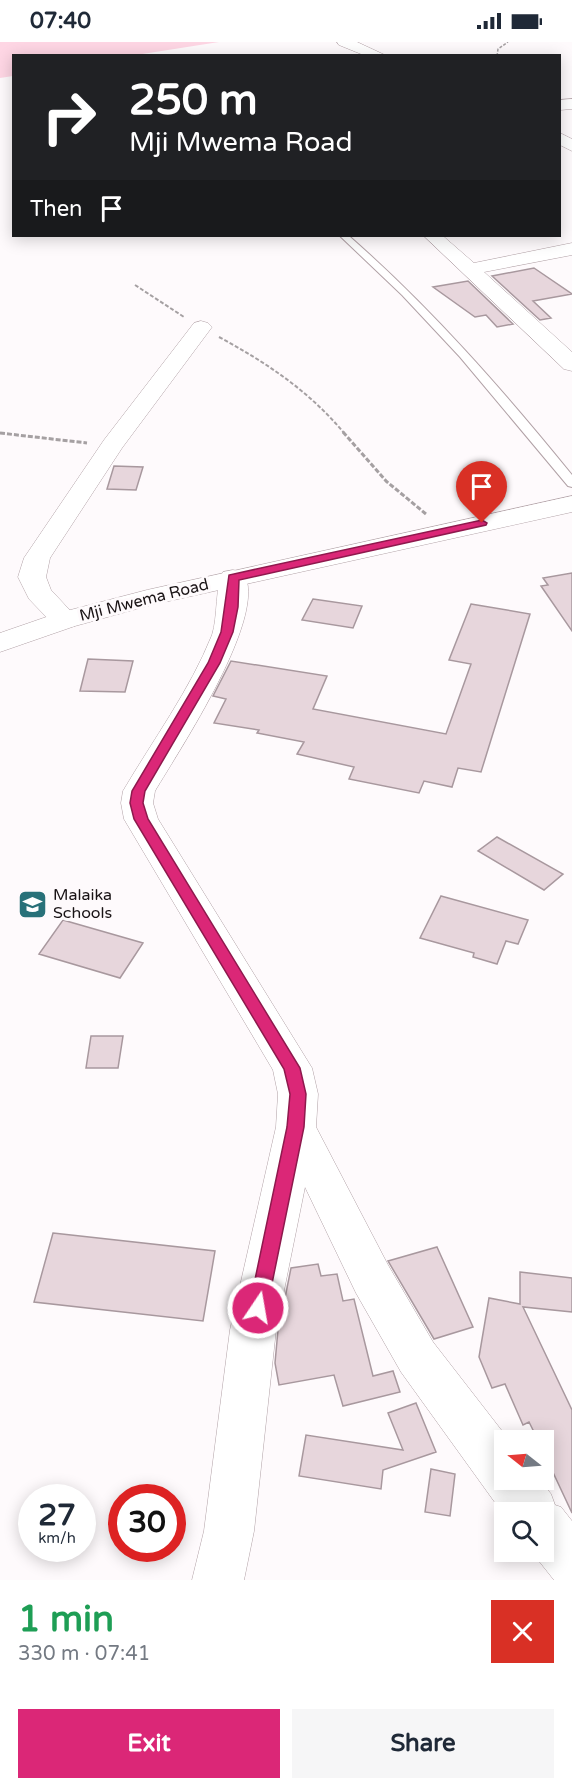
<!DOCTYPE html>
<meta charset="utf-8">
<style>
:root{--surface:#fff;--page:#f6f6f7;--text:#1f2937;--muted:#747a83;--accent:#db2777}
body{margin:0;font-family:"Varela Round",sans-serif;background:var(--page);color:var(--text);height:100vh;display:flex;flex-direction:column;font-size:22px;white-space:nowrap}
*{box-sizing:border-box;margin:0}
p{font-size:20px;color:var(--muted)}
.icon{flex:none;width:33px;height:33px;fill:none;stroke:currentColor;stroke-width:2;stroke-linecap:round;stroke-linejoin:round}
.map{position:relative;height:1538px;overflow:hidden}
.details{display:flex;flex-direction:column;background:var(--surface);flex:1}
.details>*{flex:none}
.banner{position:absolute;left:12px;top:12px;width:549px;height:183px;border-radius:0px;box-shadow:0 3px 15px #0003;background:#202124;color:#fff;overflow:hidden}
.needle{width:39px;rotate:287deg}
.tools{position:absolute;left:494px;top:1388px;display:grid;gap:12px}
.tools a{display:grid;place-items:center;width:60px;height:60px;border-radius:0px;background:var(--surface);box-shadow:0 3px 15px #0003;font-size:30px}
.speed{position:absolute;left:18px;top:1442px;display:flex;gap:12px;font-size:30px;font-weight:700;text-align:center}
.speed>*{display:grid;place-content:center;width:78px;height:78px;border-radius:50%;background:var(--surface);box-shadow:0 3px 15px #0003;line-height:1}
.speed small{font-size:15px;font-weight:400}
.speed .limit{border:9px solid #d22;background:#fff;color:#111}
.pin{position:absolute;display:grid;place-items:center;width:51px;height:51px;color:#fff;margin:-62px -26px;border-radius:50% 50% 50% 0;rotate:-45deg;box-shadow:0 0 6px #0007}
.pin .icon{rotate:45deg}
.me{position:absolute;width:66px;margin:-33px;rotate:12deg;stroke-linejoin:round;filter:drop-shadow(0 0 4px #0008)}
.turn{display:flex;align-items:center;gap:21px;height:126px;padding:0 18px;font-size:27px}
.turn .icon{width:78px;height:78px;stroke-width:2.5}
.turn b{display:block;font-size:42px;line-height:51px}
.then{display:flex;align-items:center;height:57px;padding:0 18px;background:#0003;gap:12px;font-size:22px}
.round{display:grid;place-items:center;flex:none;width:63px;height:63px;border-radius:0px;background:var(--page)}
.summary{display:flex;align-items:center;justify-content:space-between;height:102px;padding:0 18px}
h1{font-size:36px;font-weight:700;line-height:45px;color:#1e9e55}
.primary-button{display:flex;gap:12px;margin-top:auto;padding:12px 18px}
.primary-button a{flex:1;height:69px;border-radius:0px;background:var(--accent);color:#fff;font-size:24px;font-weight:700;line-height:69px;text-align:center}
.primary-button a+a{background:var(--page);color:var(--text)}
.status{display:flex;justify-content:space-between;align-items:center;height:42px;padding:0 30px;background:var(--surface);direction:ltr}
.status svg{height:16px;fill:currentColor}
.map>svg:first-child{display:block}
.water{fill:#fed6e4}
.building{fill:#e7d6dc;stroke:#a8989e;stroke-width:1.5}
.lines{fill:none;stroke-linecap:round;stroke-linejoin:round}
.service-casing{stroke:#b1a1a6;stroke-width:2}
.minor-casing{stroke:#b1a1a6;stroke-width:1}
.secondary-casing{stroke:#b1a1a6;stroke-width:1}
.path-far2{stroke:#a5a0a2;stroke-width:1.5;stroke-dasharray:3 1.5;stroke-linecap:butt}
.path-far1{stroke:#a5a0a2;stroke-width:2;stroke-dasharray:4 2;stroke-linecap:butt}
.path{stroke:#a5a0a2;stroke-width:3;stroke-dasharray:5 2;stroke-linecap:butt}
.service{fill:#fff;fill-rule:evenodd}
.minor{fill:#fff;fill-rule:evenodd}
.secondary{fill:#fff;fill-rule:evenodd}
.route{fill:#db2777;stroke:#8e194d;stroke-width:1.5}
.labels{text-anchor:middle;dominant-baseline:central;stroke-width:6;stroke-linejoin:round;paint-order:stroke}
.street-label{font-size:16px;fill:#191315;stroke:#fefafc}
.poi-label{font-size:16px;fill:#191315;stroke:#fefafc;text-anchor:start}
</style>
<div class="status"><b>07:40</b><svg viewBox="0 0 49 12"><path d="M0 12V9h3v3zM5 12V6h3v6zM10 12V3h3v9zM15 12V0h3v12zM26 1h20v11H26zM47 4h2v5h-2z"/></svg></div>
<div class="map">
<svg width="572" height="1538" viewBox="0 0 572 1538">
<rect width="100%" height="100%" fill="#fefafc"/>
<path class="water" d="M0,0H219L136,13L14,14L13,34L0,36Z"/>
<path class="building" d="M534,226L572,252L533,259L551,276L540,278L492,234Z
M468,239L513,282L497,285L486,273L475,275L433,245Z
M114,424L143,425L136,448L107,447Z
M572,531V589L541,544L548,543L543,536Z
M313,557L362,564L353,586L302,578Z
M471,562L530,572L481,730L458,726L452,745L424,739L419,751L349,737L354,725L297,712L304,700L257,691L259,688L214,681L226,657L213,654L231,619L327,634L313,667L446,692L471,622L449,618Z
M88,617L133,619L125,650L80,649Z
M497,795L563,832L544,848L478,809Z
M441,854L528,878L518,902L506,899L497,922L473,915L474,911L420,896Z
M63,878L143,901L120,936L39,912Z
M91,994H123L118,1026H86Z
M53,1191L215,1209L203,1279L34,1260Z
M437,1205L473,1285L434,1297L388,1219Z
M318,1222L321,1234L337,1232L343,1259L354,1257L373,1334L393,1329L400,1350L343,1364L334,1333L279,1343L275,1321L278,1288L280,1279L283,1278L282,1271L291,1226Z
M520,1230L572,1236V1270L523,1265L572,1368V1471L543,1409V1398H538L529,1380L523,1383L505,1342L492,1346L479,1315L489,1256L520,1262Z
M416,1361L436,1410L383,1428L381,1447L299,1434L306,1393L403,1408L388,1371Z
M431,1427L455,1432L450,1474L425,1470Z"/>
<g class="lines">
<defs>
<path id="service" d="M340,194H349C431,266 503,348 572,433V445L568,444L460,315L402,253Z"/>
<path id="minor" d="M337,0H357L387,14H366L339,3Z
M572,57V67L560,68V58Z
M560,91L572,97V109L560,103Z
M424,194H443L474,221L572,201V213L484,230L572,310V329L564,327Z
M201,279L208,281L212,285L122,406L50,516L46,535L51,548L79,578L75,584L65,586L55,584L29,557L18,535L24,516L104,398L194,281Z
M233,528L243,530C271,571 178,710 155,749L153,761L158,777L312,1026L318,1052L316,1085L388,1223L433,1300L509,1398H504V1437H539L551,1452L555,1463L561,1465L572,1479V1538H554L531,1509H543V1470H504V1473L401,1330L356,1251L305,1145L276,1288L254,1489L244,1538H192L204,1489L230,1288L276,1085L278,1052L273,1028L124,777L121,761L123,749C153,698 190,648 212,593C218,575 215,543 223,530Z"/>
<path id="secondary" d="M572,454V470L151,563L75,584L0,610V591L55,572L147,548Z"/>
</defs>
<use href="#service" class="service-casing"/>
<use href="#minor" class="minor-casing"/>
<use href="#secondary" class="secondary-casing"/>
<path class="path-far2" d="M497,14L498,7L508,0"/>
<path class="path-far1" d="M135,243L184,275
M219,295C267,321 309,349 344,391
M0,391H4"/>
<path class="path" d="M343,390L386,439L426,472
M0,391L87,401"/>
<use href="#service" class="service"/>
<use href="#minor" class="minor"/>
<use href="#secondary" class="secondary"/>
</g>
<path class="route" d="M482,478L487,481L486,483L239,538L238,565L233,590L220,621L145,749L143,761L148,777L300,1026L306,1052L304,1085L267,1266L265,1272L258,1274L251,1272L249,1266L287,1085L290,1052L284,1027L134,777L130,761L132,749L208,621L221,590L229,533Z"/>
<defs>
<symbol id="school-square" viewBox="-11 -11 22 22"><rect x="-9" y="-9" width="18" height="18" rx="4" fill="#287179" stroke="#fefafc"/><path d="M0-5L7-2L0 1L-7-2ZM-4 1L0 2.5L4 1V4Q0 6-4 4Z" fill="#fff"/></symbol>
</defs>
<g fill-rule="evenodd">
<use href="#school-square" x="16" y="846" width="33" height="33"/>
</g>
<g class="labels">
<g class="street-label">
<text transform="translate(144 558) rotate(-14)">Mji Mwema Road</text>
</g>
<g class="poi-label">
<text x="53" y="853">Malaika<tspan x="53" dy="18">Schools</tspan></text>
</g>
</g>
</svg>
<div class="tools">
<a><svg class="needle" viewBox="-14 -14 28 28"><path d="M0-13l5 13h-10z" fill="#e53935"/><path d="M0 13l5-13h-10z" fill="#747a83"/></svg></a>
<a><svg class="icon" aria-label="search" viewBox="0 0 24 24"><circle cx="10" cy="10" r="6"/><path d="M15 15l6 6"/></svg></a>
</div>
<div class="speed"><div>27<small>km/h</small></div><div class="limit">30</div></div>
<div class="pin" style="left:482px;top:481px;background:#d93025"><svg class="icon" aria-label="arrive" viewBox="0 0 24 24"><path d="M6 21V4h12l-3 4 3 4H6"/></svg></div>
<svg class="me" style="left:258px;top:1266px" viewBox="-20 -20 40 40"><circle r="17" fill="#db2777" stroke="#fff" stroke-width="3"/><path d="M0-11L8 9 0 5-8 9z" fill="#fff"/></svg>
<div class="banner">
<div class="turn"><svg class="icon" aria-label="right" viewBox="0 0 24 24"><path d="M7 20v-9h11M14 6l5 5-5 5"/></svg><div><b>250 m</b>Mji Mwema Road</div></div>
<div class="then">Then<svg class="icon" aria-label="arrive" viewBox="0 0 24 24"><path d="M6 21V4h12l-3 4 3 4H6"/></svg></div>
</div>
</div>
<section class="details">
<div class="summary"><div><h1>1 min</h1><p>330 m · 07:41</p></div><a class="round" style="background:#d93025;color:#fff"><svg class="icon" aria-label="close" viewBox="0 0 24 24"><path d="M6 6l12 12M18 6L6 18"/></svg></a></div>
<div class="primary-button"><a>Exit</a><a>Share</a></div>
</section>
